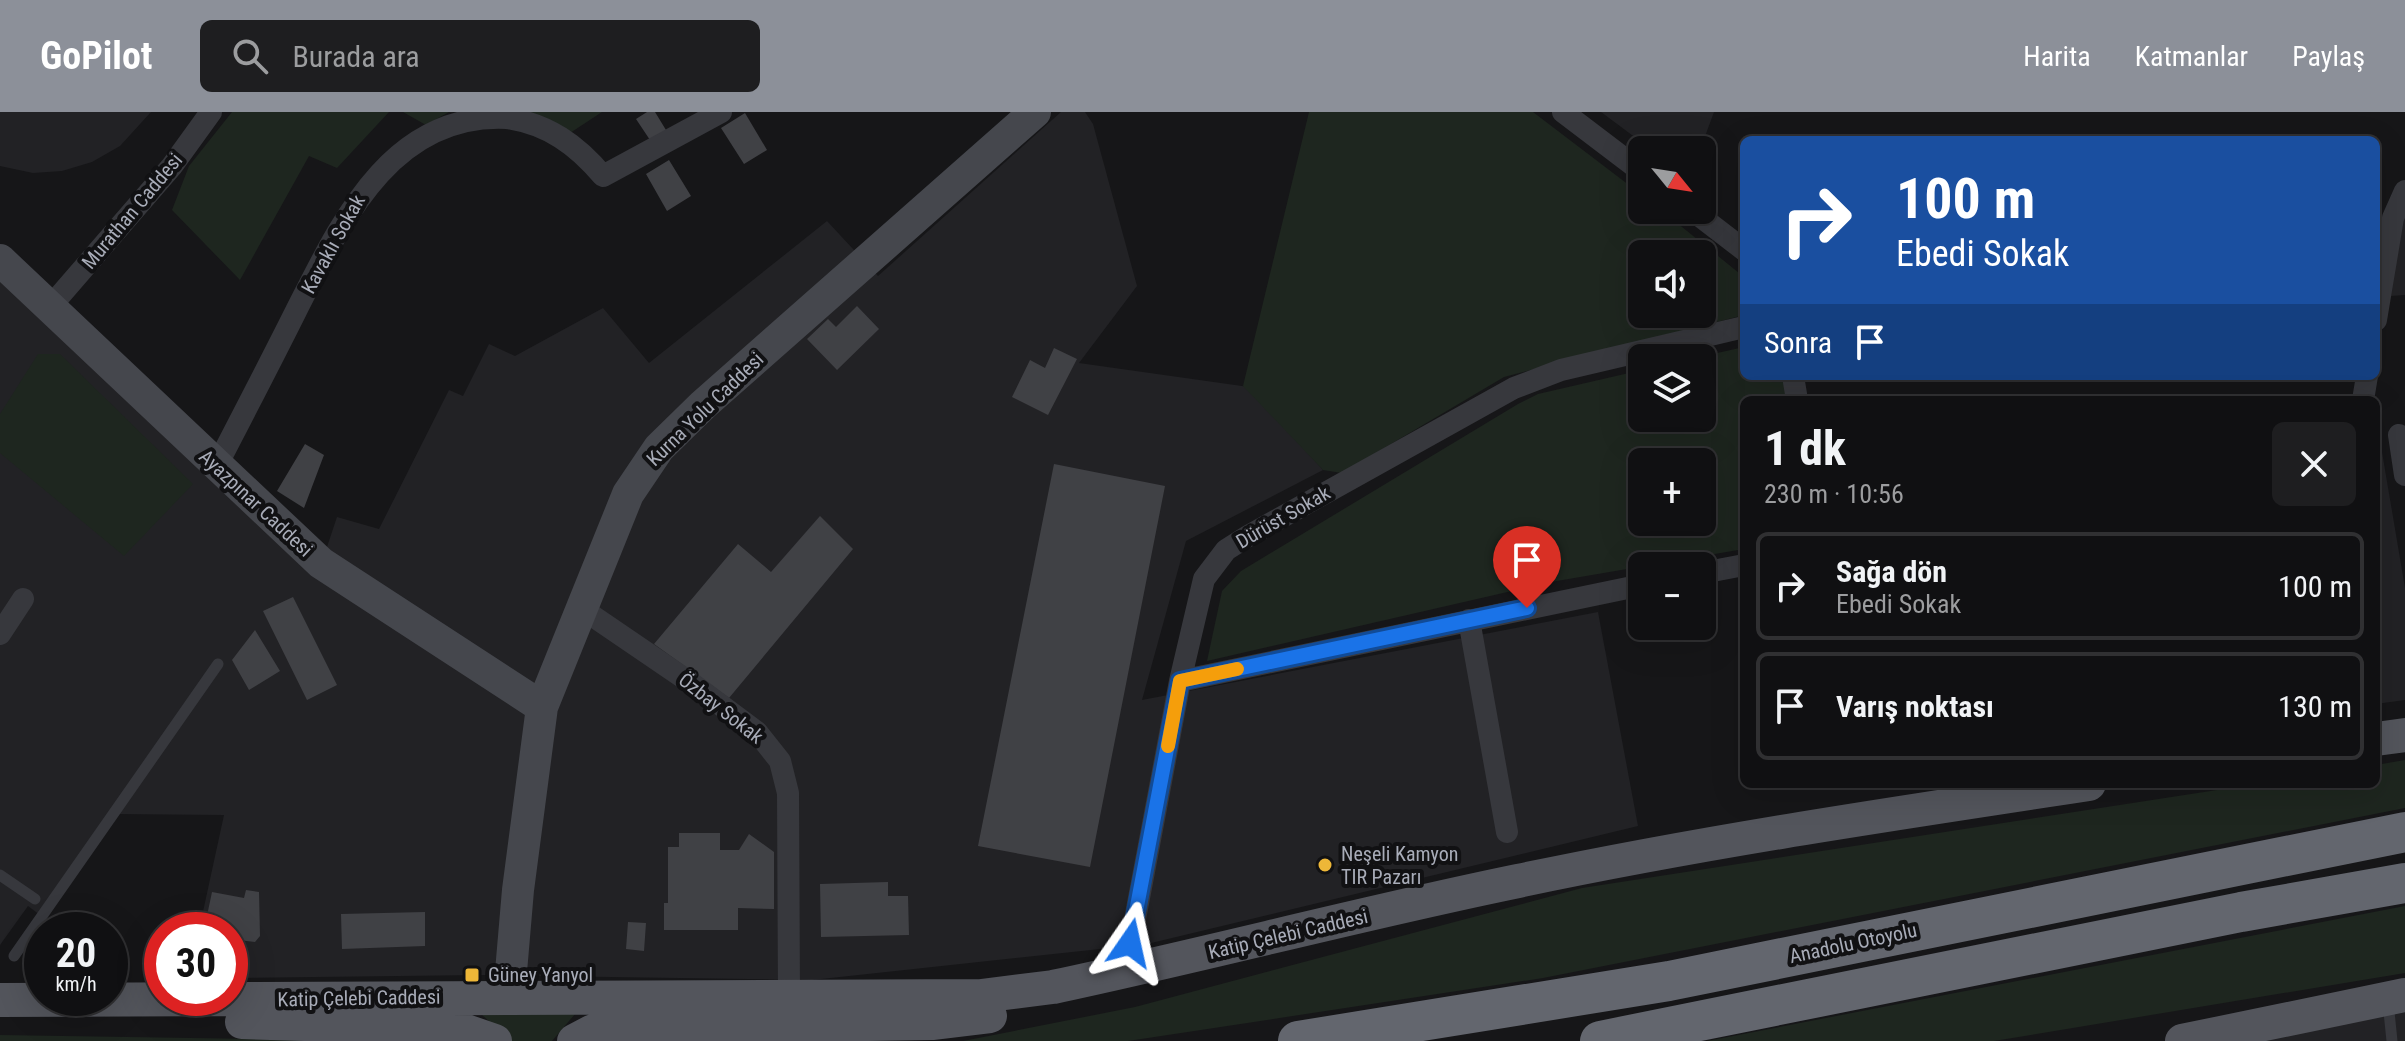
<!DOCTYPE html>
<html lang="tr">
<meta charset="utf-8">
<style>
:root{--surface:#101012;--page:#1e1e20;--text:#f1f3f6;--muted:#9c9d9f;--line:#303032;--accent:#8c9099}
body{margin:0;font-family:"Roboto Condensed",sans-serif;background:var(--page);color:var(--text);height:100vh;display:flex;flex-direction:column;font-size:30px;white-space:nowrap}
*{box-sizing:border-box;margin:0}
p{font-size:26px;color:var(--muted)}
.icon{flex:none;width:44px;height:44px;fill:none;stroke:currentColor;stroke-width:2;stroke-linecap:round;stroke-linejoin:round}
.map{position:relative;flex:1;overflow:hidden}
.side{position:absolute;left:1740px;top:284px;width:640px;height:392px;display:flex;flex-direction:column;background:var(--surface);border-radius:12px;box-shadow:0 8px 32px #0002,0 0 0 2px var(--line)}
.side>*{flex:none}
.guide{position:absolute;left:1740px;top:24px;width:640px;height:244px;border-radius:12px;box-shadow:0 8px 32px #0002,0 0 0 2px var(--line);background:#1a4fa0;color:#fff;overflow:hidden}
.needle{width:52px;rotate:120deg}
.fabs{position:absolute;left:1628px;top:24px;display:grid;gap:16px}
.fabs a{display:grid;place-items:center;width:88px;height:88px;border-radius:12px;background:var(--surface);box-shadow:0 8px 32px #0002,0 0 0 2px var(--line);font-size:40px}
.speed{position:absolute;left:24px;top:800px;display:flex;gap:16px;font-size:40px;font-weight:700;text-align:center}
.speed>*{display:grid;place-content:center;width:104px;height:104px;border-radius:50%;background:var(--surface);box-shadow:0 8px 32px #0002,0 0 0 2px var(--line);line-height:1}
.speed small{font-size:20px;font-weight:400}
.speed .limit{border:12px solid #d22;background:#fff;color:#111}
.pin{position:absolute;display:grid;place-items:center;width:68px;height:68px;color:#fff;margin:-82px -34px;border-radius:50% 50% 50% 0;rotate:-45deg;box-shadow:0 0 8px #0007}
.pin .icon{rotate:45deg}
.me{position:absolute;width:88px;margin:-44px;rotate:11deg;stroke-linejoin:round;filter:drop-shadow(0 0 6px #0008)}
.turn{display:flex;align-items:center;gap:28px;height:168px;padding:0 24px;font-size:36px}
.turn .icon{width:104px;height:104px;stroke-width:2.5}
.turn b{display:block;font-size:56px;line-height:68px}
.then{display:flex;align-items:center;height:76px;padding:0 24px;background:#0003;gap:16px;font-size:30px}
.round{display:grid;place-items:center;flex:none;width:84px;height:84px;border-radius:12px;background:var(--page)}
.headline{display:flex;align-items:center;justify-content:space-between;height:136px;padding:0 24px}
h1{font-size:48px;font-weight:700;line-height:60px}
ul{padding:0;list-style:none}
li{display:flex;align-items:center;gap:24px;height:108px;margin:0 16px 12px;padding:0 8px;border:4px solid var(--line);border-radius:12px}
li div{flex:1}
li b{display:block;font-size:30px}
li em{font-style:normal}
header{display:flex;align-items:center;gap:48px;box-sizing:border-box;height:112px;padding:0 40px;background:var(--accent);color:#fff}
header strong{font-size:38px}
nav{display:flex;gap:44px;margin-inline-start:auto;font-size:28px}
.search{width:560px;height:72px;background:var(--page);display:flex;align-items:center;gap:20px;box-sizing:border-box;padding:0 28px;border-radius:12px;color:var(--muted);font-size:30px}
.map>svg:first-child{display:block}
.built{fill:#222225}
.green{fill:#1e261f;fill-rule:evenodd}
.building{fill:#404145}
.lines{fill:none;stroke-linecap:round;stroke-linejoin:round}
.lane{stroke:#37383d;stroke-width:11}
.street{stroke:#37383d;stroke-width:22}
.secondary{stroke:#45474d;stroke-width:32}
.primary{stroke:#53555c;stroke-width:34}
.highway{stroke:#63666e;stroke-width:40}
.route-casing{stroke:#114b97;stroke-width:20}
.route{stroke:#1a73e8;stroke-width:14}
.slow{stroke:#f59e0b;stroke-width:14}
.poi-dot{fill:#eeb738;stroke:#111113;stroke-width:3}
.labels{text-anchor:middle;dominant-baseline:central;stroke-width:8;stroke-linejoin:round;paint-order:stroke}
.street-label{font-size:20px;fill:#a8acb8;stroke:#111113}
.poi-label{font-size:20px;fill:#a8acb8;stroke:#111113;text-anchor:start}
</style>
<header>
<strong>GoPilot</strong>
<div class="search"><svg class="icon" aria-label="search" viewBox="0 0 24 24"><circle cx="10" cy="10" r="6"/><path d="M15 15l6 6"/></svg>Burada ara</div>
<nav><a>Harita</a><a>Katmanlar</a><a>Paylaş</a></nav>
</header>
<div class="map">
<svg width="2405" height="929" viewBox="0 0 2405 929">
<rect width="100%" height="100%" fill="#161618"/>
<path class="built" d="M0,0H151L120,34L92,50L62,59L33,61L0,54Z
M1061,0H1085L1093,12L1137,174L1079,251L1249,275L1323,358L1186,429L1142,588L1598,500L1638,714L1147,832L812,868L481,863L230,866V818H199L224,703L115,702L44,806L28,794L0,833V158L319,459L337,405L379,417L449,278L463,284L489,232L515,244L603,196L649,251L827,109L878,164Z
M1601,0H1714L1700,38H1652Z
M2405,99V183L2390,184Z
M2382,340L2405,476V588L2376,592V342Z
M2405,899V929H2242Z"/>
<path class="green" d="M232,0H389L337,56L309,44L240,168L172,98L189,54Z
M403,0H449L426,13Z
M523,0H602L567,23Z
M1309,0H1533L1642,83V98H1661L1744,165V203L1504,265L1342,361L1323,358L1243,274ZM1642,142H1702V202H1642Z
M1744,235V264H1784L1788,288H1744V437L1551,470L1207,549L1222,479L1241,459L1518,292L1538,282L1642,258V306H1702V246H1695ZM1642,350H1702V410H1642Z
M38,242H60L193,372L124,444L0,341V302Z
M2405,648V696L1543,866L1128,929H963L1135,895L1582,776L2256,672H2376V653Z
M2405,794V861L1994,929H1707Z
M481,902H575L552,929H511Z
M0,923L381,929H0Z"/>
<path class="building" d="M647,0H655L666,18L650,28L636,7Z
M745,1L767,38L744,52L721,16Z
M669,48L691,84L667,99L646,62Z
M857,194L879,217L837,258L807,227L828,207L836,215Z
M1054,236L1077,247L1048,303L1012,285L1030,248L1045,256Z
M305,332L324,343L304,396L277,379Z
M1054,352L1165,374L1090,755L978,734Z
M820,404L853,437L729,586L654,532L738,432L771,460Z
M293,485L337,573L307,588L263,499Z
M255,518L280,559L249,578L232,548Z
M679,721H720V738H739L749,722L774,740V797L738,796V818H664V791H668V735H679Z
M888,770V784H908L909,823L821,825L820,772Z
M246,778L259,780L260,824L255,830L230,827V818H204L212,780L244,786Z
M425,800V834L342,837L341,802Z
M628,810L646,811L644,839L626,837Z"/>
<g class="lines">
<path class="lane" d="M0,763L35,787
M14,844L218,552
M2388,890L2392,929"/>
<path class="street" d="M1563,0L1642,60
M1692,98L1744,138
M50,195L172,54L211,0
M2376,208L2393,106L2405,79
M1793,264L1797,288
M2363,288L2367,264
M2399,323L2405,363
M216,355C243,303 270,251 296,199C340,113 390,0 507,6C548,12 577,33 603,64L721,0
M1702,461L1744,453
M581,496L694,573L757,620L780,649L788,681L789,884
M1469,508L1507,720
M0,522L23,487
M1180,569L1642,473
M1125,860L1180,569L1204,467L1226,438L1248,424L1514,276L1561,258L1744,215"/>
<path class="secondary" d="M0,148L321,451L542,595
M509,883L518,778L542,595L628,382L659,336L703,293L1035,0"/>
<path class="primary" d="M2376,627L2405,623
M0,888L981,884L1053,875C1208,842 1362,801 1518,769C1707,729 1898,701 2089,672
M242,910L460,917L495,929
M574,929L593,919L616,916L932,911L990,904
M2182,929L2405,883"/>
<path class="highway" d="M1298,929L1669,869L2405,720
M1600,929L2241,800L2405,771"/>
</g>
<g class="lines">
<defs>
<path id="route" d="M1130,831L1180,569L1527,496"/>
</defs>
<use href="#route" class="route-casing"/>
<use href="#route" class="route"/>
<path class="slow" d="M1168,634L1180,569L1237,557"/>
</g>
<g class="poi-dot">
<circle cx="1325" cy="753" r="8"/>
<rect x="464" y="855" width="16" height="16" rx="4"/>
</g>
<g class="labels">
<g class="street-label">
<text transform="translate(132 99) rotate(-50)">Murathan Caddesi</text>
<text transform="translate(333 132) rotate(-61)">Kavaklı Sokak</text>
<text transform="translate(705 297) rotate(-44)">Kurna Yolu Caddesi</text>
<text transform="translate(256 391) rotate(43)">Ayazpınar Caddesi</text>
<text transform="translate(1283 405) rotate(-30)">Dürüst Sokak</text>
<text transform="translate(721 596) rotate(38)">Özbay Sokak</text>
<text transform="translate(1288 822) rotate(-13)">Katip Çelebi Caddesi</text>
<text transform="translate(1853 831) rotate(-12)">Anadolu Otoyolu</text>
<text transform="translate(359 886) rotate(-1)">Katip Çelebi Caddesi</text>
</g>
<g class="poi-label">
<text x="1341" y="742">Neşeli Kamyon<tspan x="1341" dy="23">TIR Pazarı</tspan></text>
<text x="488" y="863">Güney Yanyol</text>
</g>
</g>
</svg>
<div class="fabs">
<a><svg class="needle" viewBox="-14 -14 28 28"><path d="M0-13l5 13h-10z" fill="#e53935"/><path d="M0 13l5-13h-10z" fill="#9c9d9f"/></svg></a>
<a><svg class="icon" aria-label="sound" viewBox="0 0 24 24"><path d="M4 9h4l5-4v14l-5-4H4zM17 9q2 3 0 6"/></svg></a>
<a><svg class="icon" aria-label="layers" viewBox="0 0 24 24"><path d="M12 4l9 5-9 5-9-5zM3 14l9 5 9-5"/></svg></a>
<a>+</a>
<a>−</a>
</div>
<div class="speed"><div>20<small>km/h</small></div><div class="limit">30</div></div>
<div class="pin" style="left:1527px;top:496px;background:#d93025"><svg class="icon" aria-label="arrive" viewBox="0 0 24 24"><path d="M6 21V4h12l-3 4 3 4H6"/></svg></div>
<svg class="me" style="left:1130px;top:831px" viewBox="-20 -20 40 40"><path d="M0-17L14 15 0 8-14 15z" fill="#1a73e8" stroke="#fff" stroke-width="4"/></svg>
<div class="guide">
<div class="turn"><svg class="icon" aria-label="right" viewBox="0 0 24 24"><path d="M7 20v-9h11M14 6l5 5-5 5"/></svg><div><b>100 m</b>Ebedi Sokak</div></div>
<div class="then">Sonra<svg class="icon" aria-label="arrive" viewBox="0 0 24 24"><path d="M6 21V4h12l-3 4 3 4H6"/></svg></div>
</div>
<section class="side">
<div class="headline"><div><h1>1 dk</h1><p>230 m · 10:56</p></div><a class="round"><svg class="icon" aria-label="close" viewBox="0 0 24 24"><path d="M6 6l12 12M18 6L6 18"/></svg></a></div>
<ul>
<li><svg class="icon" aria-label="right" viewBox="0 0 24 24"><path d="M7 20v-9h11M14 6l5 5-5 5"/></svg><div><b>Sağa dön</b><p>Ebedi Sokak</p></div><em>100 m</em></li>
<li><svg class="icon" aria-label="arrive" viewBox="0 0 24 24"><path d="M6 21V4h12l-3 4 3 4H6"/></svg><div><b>Varış noktası</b></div><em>130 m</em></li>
</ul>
</section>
</div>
